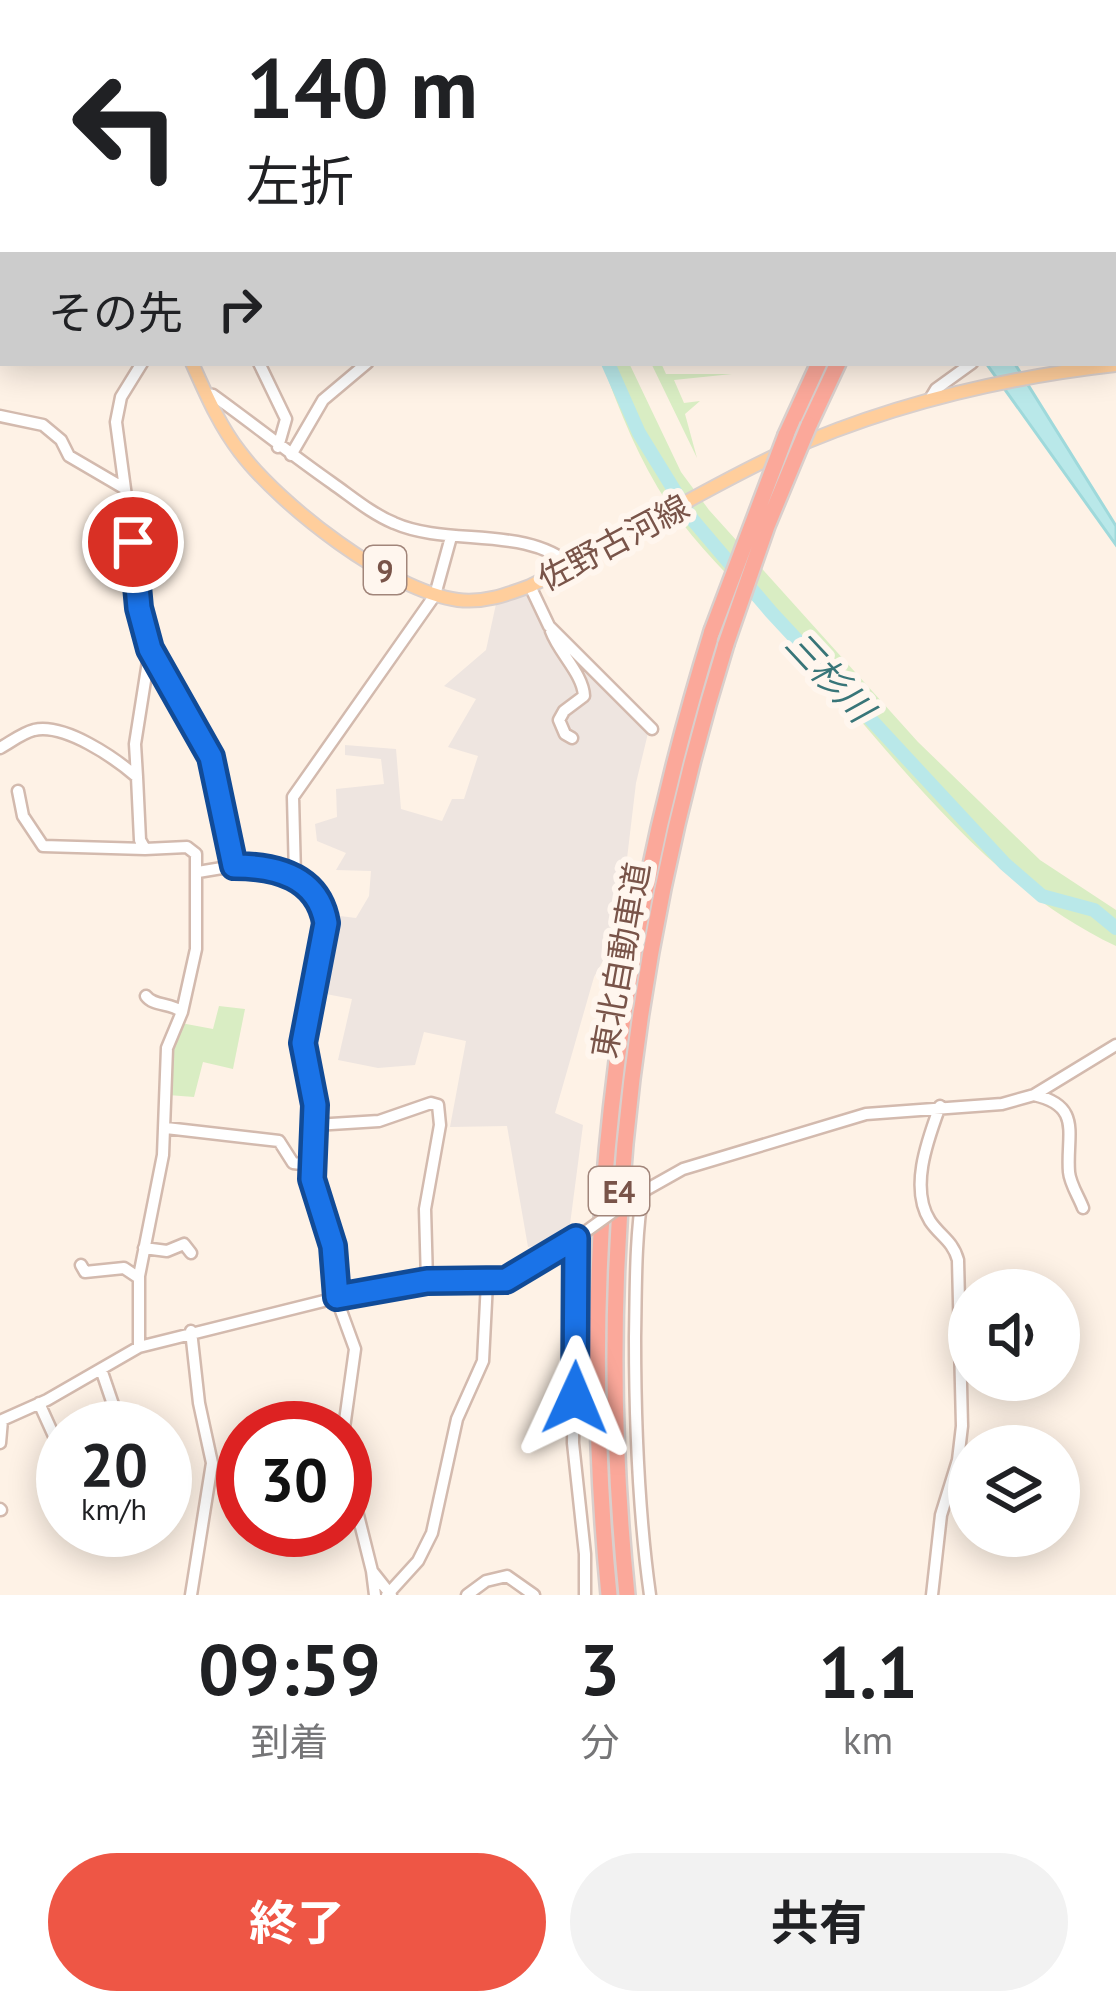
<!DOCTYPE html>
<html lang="ja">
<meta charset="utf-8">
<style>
:root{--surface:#fff;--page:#f2f2f2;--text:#202124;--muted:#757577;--accent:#ee5645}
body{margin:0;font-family:"PT Sans","Noto Sans JP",sans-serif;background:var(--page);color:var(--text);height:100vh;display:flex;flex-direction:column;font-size:45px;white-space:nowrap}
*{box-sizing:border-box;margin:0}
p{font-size:39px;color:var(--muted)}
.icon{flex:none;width:66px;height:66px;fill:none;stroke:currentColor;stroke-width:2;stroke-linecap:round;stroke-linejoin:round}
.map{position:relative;height:1595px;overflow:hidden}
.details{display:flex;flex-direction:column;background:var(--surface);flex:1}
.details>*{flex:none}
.banner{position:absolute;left:0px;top:0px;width:1116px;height:366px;box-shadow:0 6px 30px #0003;background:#fff;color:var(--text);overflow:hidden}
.controls{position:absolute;left:948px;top:1269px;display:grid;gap:24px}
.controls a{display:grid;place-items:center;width:132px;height:132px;border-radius:50%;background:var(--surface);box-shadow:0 6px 30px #0003;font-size:60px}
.speed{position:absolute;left:36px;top:1401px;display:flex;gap:24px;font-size:60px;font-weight:700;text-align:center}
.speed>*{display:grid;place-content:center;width:156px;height:156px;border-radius:50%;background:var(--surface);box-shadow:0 6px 30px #0003;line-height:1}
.speed small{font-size:30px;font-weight:400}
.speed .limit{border:18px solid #d22;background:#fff;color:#111}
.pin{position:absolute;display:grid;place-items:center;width:102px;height:102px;color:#fff;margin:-51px;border:6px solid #fff;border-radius:50%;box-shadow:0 3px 12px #0007}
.me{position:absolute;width:132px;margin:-66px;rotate:1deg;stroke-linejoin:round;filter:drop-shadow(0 0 9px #0008)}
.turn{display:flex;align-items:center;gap:42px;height:252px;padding:0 48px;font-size:54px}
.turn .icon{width:156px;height:156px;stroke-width:2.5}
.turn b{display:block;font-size:84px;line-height:102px}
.then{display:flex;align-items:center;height:114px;padding:0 48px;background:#0003;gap:24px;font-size:45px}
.eta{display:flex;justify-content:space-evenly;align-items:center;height:204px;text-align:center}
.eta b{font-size:72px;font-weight:700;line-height:84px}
.action{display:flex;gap:24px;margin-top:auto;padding:24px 48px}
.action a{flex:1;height:138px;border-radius:72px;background:var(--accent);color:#fff;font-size:48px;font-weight:700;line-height:138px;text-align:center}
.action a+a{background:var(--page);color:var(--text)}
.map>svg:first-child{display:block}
.industrial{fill:#eee5e0}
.green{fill:#d9edc3}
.water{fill:#b9e8e9;stroke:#9fd9db;stroke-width:3}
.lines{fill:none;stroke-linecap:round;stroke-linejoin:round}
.river{stroke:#b9e8e9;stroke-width:14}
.minor-casing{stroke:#d3baae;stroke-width:15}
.major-casing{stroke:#d9cfcc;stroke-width:16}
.highway-casing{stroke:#d9cfcc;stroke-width:20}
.minor{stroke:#fff;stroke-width:10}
.major{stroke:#ffce9c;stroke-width:12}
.highway{stroke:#fba89a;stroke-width:15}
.minor-bridge-casing{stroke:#d3baae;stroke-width:15;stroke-linecap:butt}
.highway-bridge-casing{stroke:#d9cfcc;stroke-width:20;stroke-linecap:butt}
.minor-bridge{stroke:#fff;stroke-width:10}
.highway-bridge{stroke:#fba89a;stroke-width:15}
.route-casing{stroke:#114b97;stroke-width:30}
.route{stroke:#1a73e8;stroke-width:21}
.labels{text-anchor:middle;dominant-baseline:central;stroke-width:12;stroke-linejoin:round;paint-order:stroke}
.shield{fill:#fff6ee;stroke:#a1857a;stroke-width:3}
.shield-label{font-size:30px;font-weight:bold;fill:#795449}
.street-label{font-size:33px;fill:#795449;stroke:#fff6ee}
.water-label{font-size:36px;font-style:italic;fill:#387578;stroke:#fff6ee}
</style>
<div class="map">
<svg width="1116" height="1595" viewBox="0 0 1116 1595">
<rect width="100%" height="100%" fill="#fef2e6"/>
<path class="industrial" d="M524,595L530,596L547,629L649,729L636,783L623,892L610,948L594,977L555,1113L583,1125L569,1232L559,1241L528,1247L507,1126L450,1127L466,1041L424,1032L415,1065L378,1068L338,1060L352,999L326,994L340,916L356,918L369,896L371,871L336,870L346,853L317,841L315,824L337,817L336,789L384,784L381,759L345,755V745L396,749L401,809L442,821L452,799H464L478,756L448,747L476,699L444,686L486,650L496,604Z"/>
<path class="green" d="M602,363H629L681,472L709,510L918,742L1040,860L1116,910V946C983,883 893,754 797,647C754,600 704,556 668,504C639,460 620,412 602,363Z
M651,363H661L666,374H732L674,380L684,403L700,401L685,414L697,458Z
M219,1006L245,1009L233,1069L203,1062L194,1097L168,1095L170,1052L181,1023L213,1029Z"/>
<path class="water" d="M986,363L1015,364L1116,526V545Z"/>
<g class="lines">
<path class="river" d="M1113,193L1116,191
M608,363L639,433L692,519L771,612L1005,864L1042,896L1094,910L1116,928"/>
<defs>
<path id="minor" d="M364,0L365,3
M278,3L280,0
M1113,241L1116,238
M1113,285L1116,284
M142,363L121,397L116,422L144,630L150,649L211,757L234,866
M259,363L286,419L278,447
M206,394L213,395C253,424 292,455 332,483C352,497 372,514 394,523C448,547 525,525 572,566
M930,399L936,389L972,363
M0,416L43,425L61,440L69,456L122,487
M291,455L323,400L367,363
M530,586L549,626L652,729
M551,631C559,653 583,674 584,696L564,711L559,720L565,734L572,738
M0,748C11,742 22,733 34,730C65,723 115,758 137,777L135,744L150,649
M137,777L140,840L145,849L187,847L196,854V949L182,1012L167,1048L163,1155L139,1276V1347
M18,791L23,816L43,846L145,849
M198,872L234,866L281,870L295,876L323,908L324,936L303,1043L315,1105L312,1179L333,1246L336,1297L355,1349L344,1428
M295,876L293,797L435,595L451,537
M146,996C154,1007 171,1002 182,1012
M1034,1095C1083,1106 1066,1135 1069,1172C1070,1184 1079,1197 1083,1208
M315,1125L379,1121L431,1103L438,1105L440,1125L425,1209L427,1281
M166,1128L279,1141L293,1163L310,1165
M643,1190C635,1239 636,1288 635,1337C635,1424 638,1509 650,1595
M635,1196L683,1169L866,1114L1002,1104L1034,1095L1116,1045
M576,1238L573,1443L585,1554V1595
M144,1248L167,1251L184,1244L191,1253
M81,1265L85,1272L124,1268L139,1278
M101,1369L121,1428
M39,1403L63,1456
M0,1421L47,1400L139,1347L388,1285L505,1280L581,1235
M0,1443L2,1420
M345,1463L372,1571
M0,1509L1,1510
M191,1595L212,1463L199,1403L191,1331
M375,1595L372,1571L391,1595
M387,1595L418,1561L432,1533L457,1419L483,1361L487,1282
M467,1595L486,1581L507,1576L534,1595
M932,1595L941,1515L958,1460L962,1426L958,1260C953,1241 940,1236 930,1221C909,1188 928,1139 940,1106"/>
<path id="major" d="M0,98H3
M192,363C206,394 219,425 240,452C281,506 390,591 458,600C484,603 506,595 530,586C615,545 695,493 781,453C888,405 1000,378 1116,365"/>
<path id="highway" d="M1026,3L1028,0
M1047,3L1048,0
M809,425L838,363
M786,435L819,363
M609,1595C576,1264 614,948 712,631
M627,1595C594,1272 630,953 726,644"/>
</defs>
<use href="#minor" class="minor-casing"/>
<use href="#major" class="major-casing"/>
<use href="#highway" class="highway-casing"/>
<use href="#minor" class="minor"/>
<use href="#major" class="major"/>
<use href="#highway" class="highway"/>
<defs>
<path id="minor-bridge" d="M581,1235L635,1196"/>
<path id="highway-bridge" d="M712,631L786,435
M726,644L767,526L809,425"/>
</defs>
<use href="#minor-bridge" class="minor-bridge-casing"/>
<use href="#highway-bridge" class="highway-bridge-casing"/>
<use href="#minor-bridge" class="minor-bridge"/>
<use href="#highway-bridge" class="highway-bridge"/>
</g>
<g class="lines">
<defs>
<path id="route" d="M133,542L139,608L150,649L211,757L234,866C275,866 318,876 326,923L303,1043L315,1105L312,1179L333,1246L337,1297L427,1281L506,1280L576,1238L575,1398"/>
</defs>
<use href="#route" class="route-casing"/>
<use href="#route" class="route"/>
</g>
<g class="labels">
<g class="shield">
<rect x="364" y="546" width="42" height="48" rx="9"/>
<rect x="589" y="1167" width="60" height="48" rx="9"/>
</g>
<g class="shield-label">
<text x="385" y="570">9</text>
<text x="619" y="1191">E4</text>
</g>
<g class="street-label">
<text transform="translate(613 542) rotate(-28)">佐野古河線</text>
<text transform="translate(620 960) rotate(-80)">東北自動車道</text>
</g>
<g class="water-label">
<text transform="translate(830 676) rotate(47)">三杉川</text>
</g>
</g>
</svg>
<div class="controls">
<a><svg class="icon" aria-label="sound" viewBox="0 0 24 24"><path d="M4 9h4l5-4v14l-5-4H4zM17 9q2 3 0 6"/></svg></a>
<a><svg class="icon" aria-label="layers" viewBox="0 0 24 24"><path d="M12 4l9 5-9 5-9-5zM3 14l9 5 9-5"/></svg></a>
</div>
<div class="speed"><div>20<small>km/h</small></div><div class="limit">30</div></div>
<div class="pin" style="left:133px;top:542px;background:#d93025"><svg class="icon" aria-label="arrive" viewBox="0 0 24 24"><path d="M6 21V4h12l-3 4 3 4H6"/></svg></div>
<svg class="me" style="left:575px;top:1398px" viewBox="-20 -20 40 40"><path d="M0-17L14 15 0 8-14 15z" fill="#1a73e8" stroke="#fff" stroke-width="4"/></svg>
<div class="banner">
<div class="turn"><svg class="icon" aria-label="left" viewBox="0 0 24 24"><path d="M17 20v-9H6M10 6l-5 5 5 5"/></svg><div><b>140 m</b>左折</div></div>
<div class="then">その先<svg class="icon" aria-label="right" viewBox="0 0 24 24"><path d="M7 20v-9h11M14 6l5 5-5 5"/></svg></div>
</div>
</div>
<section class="details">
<div class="eta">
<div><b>09:59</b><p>到着</p></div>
<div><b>3</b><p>分</p></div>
<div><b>1.1</b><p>km</p></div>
</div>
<div class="action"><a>終了</a><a>共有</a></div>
</section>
